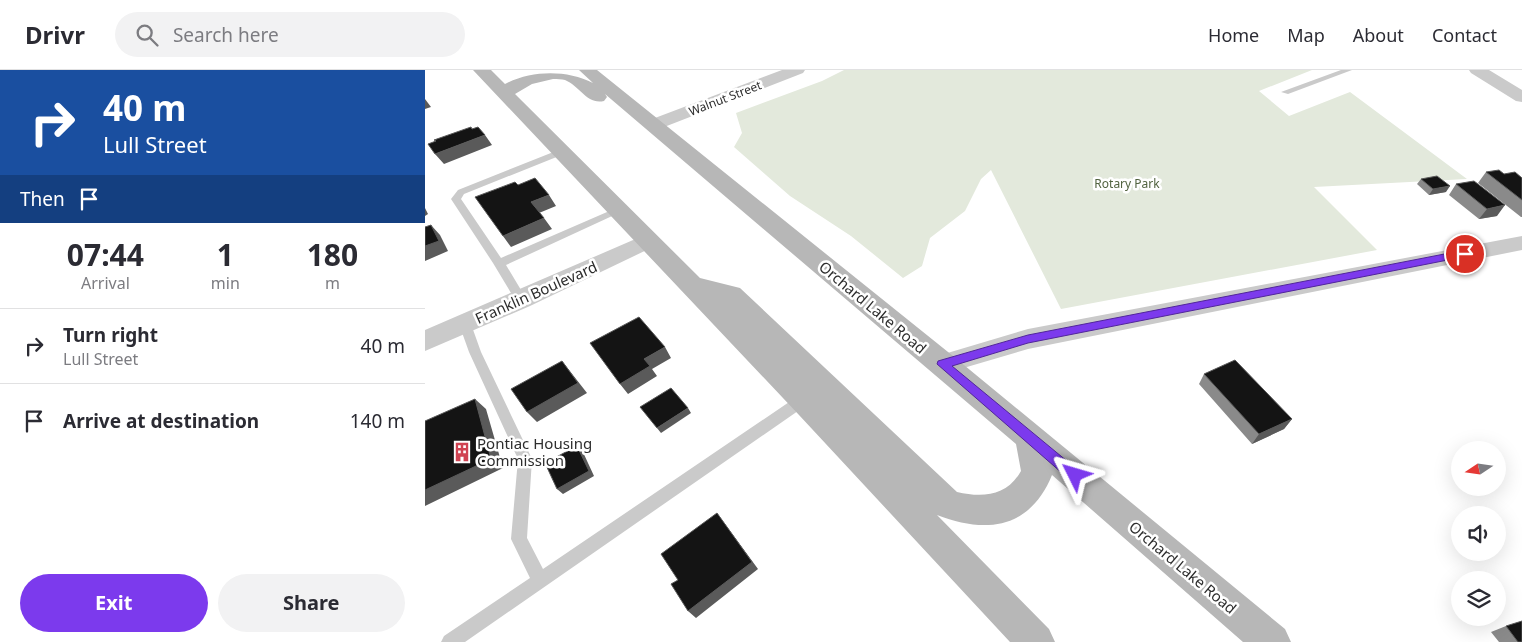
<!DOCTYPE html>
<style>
:root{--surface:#fff;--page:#f2f2f3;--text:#2b2b33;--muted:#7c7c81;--line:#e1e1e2;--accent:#7c3aed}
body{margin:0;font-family:"Noto Sans",sans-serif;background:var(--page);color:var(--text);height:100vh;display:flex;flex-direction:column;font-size:19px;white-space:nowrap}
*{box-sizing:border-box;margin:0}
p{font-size:16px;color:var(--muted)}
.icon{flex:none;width:28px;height:28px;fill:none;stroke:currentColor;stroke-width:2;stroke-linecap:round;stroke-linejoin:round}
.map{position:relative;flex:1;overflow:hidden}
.details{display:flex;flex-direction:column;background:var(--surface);width:425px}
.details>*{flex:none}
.top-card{background:#1a4fa0;color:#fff;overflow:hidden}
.needle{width:32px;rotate:257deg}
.controls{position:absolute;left:1026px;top:371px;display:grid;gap:10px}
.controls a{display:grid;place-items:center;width:55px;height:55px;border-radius:50%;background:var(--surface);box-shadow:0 5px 20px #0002;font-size:25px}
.pin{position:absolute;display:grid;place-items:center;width:42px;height:42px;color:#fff;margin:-21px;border:2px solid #fff;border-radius:50%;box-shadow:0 1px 5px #0007}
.me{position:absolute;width:55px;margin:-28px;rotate:310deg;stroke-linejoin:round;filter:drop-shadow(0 0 4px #0008)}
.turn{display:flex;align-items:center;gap:18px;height:105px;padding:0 20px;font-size:22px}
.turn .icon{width:65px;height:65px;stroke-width:2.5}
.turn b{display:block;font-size:35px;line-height:42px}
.then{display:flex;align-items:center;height:48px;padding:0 20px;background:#0003;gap:10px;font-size:19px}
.eta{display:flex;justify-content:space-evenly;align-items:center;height:85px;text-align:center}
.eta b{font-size:30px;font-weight:700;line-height:35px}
.primary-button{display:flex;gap:10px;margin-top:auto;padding:10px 20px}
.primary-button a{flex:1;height:58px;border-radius:30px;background:var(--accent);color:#fff;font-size:20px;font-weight:700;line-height:58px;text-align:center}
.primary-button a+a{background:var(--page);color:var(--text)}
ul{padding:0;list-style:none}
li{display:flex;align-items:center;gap:15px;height:75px;padding:0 20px;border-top:1px solid var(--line)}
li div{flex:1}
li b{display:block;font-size:19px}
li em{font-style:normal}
header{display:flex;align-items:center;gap:30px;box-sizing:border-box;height:70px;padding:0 25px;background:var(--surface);border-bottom:1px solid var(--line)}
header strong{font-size:24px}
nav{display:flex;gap:28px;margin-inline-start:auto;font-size:18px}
.search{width:350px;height:45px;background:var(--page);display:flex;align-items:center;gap:12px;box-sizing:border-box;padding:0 18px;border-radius:28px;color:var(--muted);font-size:19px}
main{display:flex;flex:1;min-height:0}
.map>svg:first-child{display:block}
.green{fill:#e3e9dc}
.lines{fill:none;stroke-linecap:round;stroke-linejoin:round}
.lane{fill:#cacaca;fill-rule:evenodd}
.street{fill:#cacaca;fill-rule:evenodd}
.secondary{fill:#b7b7b7;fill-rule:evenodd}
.wall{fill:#8a8a8a}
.shaded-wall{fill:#5a5a5a}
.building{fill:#141414;stroke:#5a5a5a}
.route{fill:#7c3aed;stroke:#51269a}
.labels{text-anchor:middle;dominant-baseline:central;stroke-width:5;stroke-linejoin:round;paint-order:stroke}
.far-street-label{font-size:12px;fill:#2d2d2d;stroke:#fff}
.far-park-label{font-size:12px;fill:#526340;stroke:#fff}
.street-label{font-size:15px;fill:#2d2d2d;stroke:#fff}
.poi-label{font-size:15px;fill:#2d2d2d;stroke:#fff;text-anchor:start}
</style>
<header>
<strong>Drivr</strong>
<div class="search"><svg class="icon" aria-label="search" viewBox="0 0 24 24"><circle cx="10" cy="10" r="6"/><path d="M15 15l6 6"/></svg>Search here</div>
<nav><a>Home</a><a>Map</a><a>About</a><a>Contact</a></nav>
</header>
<main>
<section class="details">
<div class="top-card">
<div class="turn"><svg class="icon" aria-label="right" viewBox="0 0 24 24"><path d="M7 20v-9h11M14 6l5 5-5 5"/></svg><div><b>40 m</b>Lull Street</div></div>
<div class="then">Then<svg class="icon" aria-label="arrive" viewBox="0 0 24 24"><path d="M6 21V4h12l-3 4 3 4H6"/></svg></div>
</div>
<div class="eta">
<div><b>07:44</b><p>Arrival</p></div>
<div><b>1</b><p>min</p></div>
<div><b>180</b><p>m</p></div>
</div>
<ul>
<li><svg class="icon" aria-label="right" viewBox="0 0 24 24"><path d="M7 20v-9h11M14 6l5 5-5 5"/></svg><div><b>Turn right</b><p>Lull Street</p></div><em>40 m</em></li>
<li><svg class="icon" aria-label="arrive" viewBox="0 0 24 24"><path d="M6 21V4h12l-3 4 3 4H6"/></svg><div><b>Arrive at destination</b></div><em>140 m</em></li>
</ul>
<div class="primary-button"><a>Exit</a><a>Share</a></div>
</section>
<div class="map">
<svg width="1097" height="572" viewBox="0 0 1097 572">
<rect width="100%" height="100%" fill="#fff"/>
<path class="green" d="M419,0H887L834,21L864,46L925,22L1042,109L889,117L952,180L636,239L566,100L556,109L540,141L505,168L497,196L478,208L426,166L365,126L309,77L317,63L311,43L397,11Z"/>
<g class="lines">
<path class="lane" d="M916,0H927L863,24L856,22Z
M136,79L141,82L139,84L39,124L36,129L76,188L189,139L193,138L198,141L81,195L102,230L96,234L92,233L68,193L26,129L33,120Z
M40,250L46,254L56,282L107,389L102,468L118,499L373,326L378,325L383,326L385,330L383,334L40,572H16L19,566L105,508L86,469L93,389L44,282L34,254Z"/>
<path class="street" d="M357,0H380L378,3L234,59L228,60L222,59L219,55L222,51Z
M1044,0H1064L1097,20V32L1091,31L1046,3Z
M222,164L230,166L233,171L230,176L105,236L0,281V260Z
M1097,166V180L603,279L518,304L509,301L505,294L509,287L603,259Z"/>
<path class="secondary" d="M48,0H66L80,14C107,0 142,0 168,13L154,0H172L528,286L860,559L866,572H818L627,405C605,459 561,464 512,445L624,559L630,572H585L374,345ZM128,9C132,9 137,9 140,10C155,16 162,35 179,31L182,27L180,24L591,374L596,401C582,426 558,428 532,422L315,218L275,208L90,24L107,14Z"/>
</g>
<path class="wall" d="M1061,102L1079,104L1097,108V147H1096L1053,113Z
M996,109L1021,122L1004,125L992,114Z
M1031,114L1072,146L1054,149L1024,125Z
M779,304L867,349L859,359L827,374L774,314Z
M1081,556L1097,572H1074L1066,562Z"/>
<path class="shaded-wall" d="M0,29L6,37L0,39Z
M60,65L67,75L19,94L10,84Z
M1025,116L1021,122L1004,125L1008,119Z
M124,125L131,136L114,143L106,132Z
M1080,135L1072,146L1054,149L1062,139Z
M0,138L3,144L0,146Z
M119,148L127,159L86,177L78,166Z
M6,155L15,165L23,181L0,191V176Z
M240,277L246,288L227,299L232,306L203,324L195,314L219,289Z
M137,291L162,323L112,352L102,342Z
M50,329L61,339L78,398L0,436V420Z
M263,338L266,343L236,363L232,358Z
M867,349L859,359L827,374L834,364Z
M152,376L157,380L169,406L138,424L132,419Z
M292,443L333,499L271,548L263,541Z"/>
<path class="building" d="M46,57L47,59L53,57L60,65L10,84L3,74L11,71L9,70Z
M1074,100L1079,104L1090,102L1097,108V130L1061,102Z
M1012,106L1025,116L1008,119L996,109Z
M110,108L124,125L106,132L119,148L78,166L50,127L90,112L93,115Z
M1049,111L1080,135L1062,139L1031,114Z
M6,155L14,171L0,176V157Z
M214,247L240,277L219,289L225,296L195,314L165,273Z
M810,290L867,349L834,364L779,304Z
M137,291L153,313L102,342L86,319Z
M246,318L263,338L232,358L215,337Z
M50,329L66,389L0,420V351Z
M152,376L164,401L132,419L120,393Z
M292,443L327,492L263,541L246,514L253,510L236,484Z
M1097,551V572H1093L1081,556Z"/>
<path class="route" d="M1040,180L1043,181V186L603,273L527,296L654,401L656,405L654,410L650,411L645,410L512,294L513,291L603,265Z"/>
<defs>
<symbol id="building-bare" viewBox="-9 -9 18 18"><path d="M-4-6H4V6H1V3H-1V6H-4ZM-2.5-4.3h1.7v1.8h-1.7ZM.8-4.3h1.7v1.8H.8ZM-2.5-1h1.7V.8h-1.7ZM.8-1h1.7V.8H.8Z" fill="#d04352" stroke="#fff" stroke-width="2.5" paint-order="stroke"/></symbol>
</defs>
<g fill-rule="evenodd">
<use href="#building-bare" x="23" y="368" width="28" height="28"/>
</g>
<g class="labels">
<g class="far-street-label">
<text transform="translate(300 28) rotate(-21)">Walnut Street</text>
</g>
<g class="far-park-label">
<text x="702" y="113">Rotary Park</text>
</g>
<g class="street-label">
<text transform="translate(111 222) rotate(-24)">Franklin Boulevard</text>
<text transform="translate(448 237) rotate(40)">Orchard Lake Road</text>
<text transform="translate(758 497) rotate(40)">Orchard Lake Road</text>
</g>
<g class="poi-label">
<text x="52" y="373">Pontiac Housing<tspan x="52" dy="17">Commission</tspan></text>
</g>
</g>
</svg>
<div class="controls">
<a><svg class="needle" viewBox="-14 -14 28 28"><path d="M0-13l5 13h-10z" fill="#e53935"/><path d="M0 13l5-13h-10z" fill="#7c7c81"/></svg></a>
<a><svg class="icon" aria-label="sound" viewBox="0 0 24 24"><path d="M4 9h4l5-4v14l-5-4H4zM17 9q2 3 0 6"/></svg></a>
<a><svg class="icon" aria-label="layers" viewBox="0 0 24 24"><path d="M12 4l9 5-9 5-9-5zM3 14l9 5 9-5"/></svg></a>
</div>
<div class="pin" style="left:1040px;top:184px;background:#d93025"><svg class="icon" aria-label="arrive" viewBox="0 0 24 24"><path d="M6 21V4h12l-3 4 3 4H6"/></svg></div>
<svg class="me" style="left:650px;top:405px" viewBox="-20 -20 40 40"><path d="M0-17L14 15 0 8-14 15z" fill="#7c3aed" stroke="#fff" stroke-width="4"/></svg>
</div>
</main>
